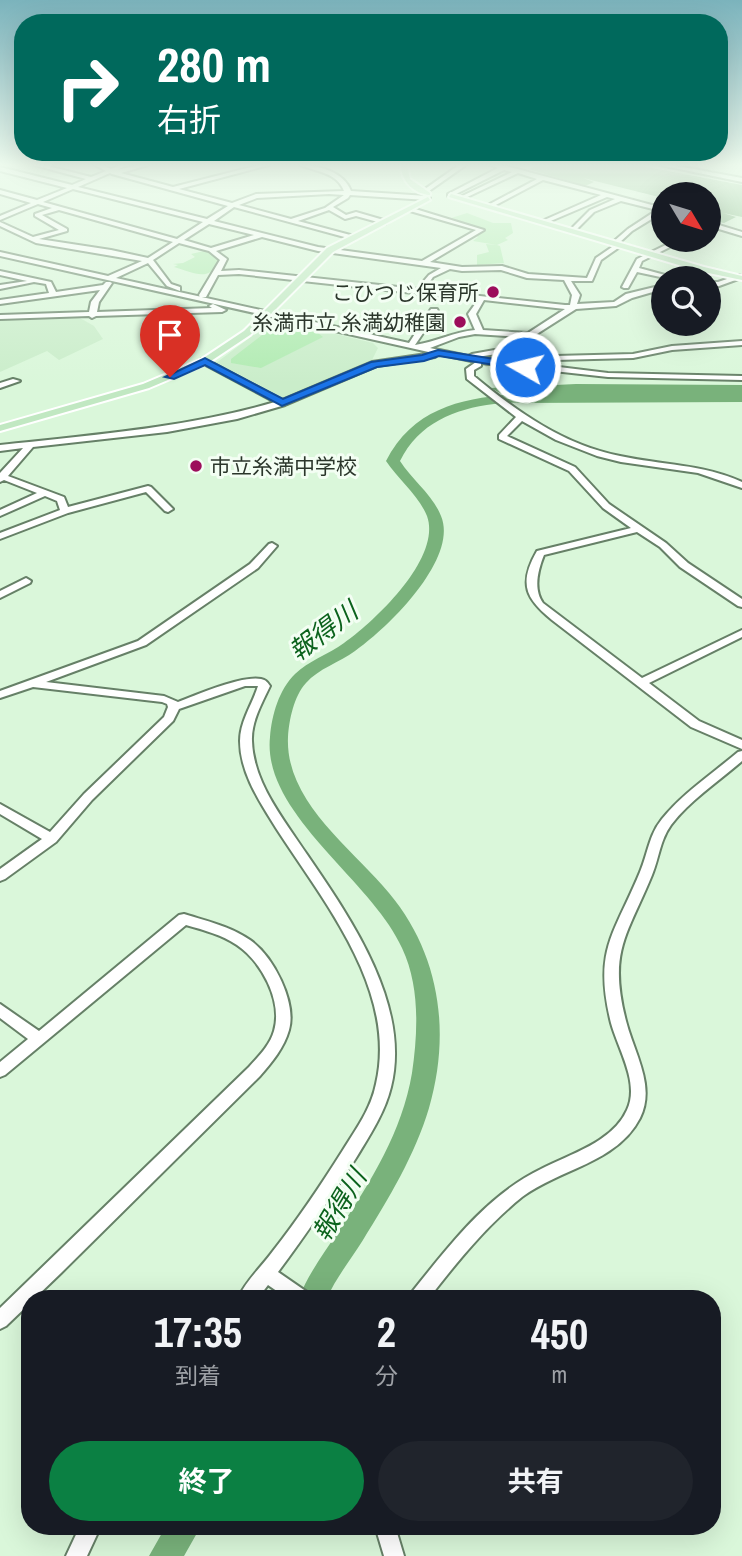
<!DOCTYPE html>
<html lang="ja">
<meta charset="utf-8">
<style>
:root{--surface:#171b24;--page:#20242c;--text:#f1f3f6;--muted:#9ea1a6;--accent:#0b8043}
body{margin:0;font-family:"Archivo Narrow","Noto Sans JP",sans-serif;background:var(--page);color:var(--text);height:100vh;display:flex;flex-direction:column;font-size:26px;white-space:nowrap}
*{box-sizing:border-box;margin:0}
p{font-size:23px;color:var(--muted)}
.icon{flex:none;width:38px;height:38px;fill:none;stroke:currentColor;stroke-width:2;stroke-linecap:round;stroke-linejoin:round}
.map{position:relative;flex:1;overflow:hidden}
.sheet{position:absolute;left:21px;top:1290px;width:700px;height:245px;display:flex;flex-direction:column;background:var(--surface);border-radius:28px;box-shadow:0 7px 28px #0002}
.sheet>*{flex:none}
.hud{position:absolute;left:14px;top:14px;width:714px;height:147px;border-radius:28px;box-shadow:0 7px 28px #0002;background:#00695c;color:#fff;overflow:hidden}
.needle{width:46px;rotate:128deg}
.tools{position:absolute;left:651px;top:182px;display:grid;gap:14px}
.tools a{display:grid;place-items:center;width:70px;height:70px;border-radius:50%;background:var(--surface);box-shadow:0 7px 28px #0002;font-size:35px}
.pin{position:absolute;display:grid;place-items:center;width:60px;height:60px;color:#fff;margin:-72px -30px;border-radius:50% 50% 50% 0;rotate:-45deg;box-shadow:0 0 7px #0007}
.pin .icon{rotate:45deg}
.me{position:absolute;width:77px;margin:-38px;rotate:278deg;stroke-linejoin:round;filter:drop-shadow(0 0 5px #0008)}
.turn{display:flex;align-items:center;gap:24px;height:147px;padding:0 28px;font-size:32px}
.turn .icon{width:91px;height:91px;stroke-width:2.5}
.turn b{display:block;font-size:49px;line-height:60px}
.eta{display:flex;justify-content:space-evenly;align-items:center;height:119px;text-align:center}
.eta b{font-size:42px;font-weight:700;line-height:49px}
.primary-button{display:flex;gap:14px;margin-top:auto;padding:14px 28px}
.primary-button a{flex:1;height:80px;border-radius:42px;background:var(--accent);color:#fff;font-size:28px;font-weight:700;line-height:80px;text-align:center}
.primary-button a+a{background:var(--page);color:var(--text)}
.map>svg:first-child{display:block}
.built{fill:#caedca}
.green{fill:#b1ebb2}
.water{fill:#79b27b}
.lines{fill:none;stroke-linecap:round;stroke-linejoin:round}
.river{fill:#79b27b;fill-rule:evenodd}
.minor-tunnel{stroke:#b7d0b7;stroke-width:9;stroke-dasharray:9 4.5;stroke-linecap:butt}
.minor-casing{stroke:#668067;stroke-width:4}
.major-casing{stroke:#fff;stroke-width:4}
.minor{fill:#fff;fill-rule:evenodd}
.major{fill:#c1e8c2;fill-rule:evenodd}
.route{fill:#1a73e8;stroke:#114b97;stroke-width:2}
.poi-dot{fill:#9c0d5b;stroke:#f3fef3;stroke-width:2.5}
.labels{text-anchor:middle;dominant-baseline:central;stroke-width:6;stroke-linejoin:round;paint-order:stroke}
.far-poi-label{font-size:21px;fill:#2b362b;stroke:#f3fef3;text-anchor:end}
.water-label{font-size:26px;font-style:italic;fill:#0b621c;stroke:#f3fef3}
</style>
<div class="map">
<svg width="742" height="1556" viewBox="0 0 742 1556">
<rect width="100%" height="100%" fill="#daf7da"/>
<path class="built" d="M0,318H80L94,326L103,339L59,360L47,351L0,372Z
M282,321L373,343L378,348L371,362L284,400L216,363L268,324Z"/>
<path class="green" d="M467,213L493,223H511L513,233L505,238L508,240L497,245L500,246L504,263L477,265V255L489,252L486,244L497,245L473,241L478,237L474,235L485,229L445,220Z
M208,250L222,262C206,282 195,273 174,267L178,265L173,264L183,263L195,257L191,254Z
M283,325L318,333L323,337L261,368L231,363V359L274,326Z"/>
<path class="water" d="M539,165H636L742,185V217L723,213L736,217L724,223L709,220V194H663V198L583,178L594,182L585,186L528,169Z
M576,384L742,385V402L518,403L491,388Z"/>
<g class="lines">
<path class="river" d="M534,393L539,394V400C524,403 509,402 494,404C454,409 419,423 400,461C412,480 433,495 441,516C459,559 387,629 355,651C340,662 318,669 306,683C294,696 289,720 288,737C285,802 353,849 389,893C440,954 451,1032 429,1108C415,1155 389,1198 363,1240C351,1259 336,1278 327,1298H299C308,1274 325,1252 339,1230C371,1181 402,1132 412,1073C418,1032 420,986 402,948C372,880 262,814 270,737C272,714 279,690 295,674C308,661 329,654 344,643C375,621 442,558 427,516C419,496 398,479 386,461C416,402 474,396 534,393Z
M166,1526H201L184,1556H149Z"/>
<path class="minor-tunnel" d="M485,362L516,359"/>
<defs>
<path id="minor" d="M34,165H44L91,177L106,171L95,165H102L111,169L120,165H128L117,170L138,165H148L121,173L173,187L259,165H269L179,189L232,203L256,194L344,191C337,172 316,172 300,165C319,165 344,172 351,191L427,196L430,198L427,200L350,195L348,198L333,207L346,215L356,212L387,221L388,222L385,224L356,216L345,219L329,210L298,221L354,236V238L352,239L234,207L214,221L318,247L422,261L476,230L410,211L412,208L484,230L430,262L462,267L502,266L528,274L587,278L596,258L615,245L612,243L613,242L628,229L657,210L621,201L594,212L574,232H570V230L590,210L615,199L607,197L546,223H542V221L601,195L543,180L492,207H488V205L537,179L518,173L463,199L458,198L512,172L504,170L452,196H448V194L498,168L490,165L506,166L663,208V212L632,231L619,243L621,244V246L601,260L592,281H571L580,295L577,304L614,302L626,294L663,285V289L632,298L616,306L576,309L532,337L523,350L477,357L608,373L742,376V380L608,377L481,363V366L474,370V376C517,412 564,445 620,456C661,465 703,464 742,482V488L698,473L621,462L597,456L556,440L522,421L507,436L575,467L609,504L666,543L688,563L742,599V607L738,606L680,567L660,547L637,532L544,555C538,570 533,589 543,603L642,678L742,630V637L649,683L699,721L742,740V749L691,727L552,620C526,599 518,584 537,551L631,528L603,508L569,471L499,439V435L516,417L467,379L466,369L476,362L438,354L435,357L377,366L285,405L237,419L167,432L33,447L8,476L64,497L68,507L148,486L151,487L173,509L168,512L165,511L146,492L68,513L0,539V533L60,510L57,501L45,496L0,516V510L37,493L4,480L0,482V473L23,448L0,451V445C92,435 185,428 275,402L202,363V359H205L282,400L372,362L433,353L0,256V252L108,276L142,261L36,243L0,226V222L33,237L59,230L35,216V214L52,208L38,204L0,220V216L31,203L0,194V190L37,200L67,188L0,171V167L72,185L86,179ZM110,173L112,174L228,206L207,219L78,187ZM73,189L203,222L177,239L43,202ZM329,194L344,195L325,208L291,219L239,205L257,198ZM59,210L173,242L148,258L111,250L39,239L67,231V229L42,215ZM209,224L254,235L211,248L184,240ZM262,237L318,251L441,268L429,275L417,289L239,270L221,271L227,259L216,251ZM179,243L209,251L220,260L199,295L200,297H206L218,275L239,274L478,300L468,314L475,330C454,332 435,342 415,345L438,311L437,309H431L409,343L116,278L148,263L167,286L180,291V287L171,284L153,260ZM450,269L462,271L501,270L527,278L564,280L572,295L570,305H565L424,290L433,277ZM484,300L565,309L528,333L483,330L476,314ZM475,334L524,337L517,346L472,354L468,356L430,348L459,337Z
M459,165H466L429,191H425V189Z
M660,165H672L742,178V182Z
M709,222L742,232V236L709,226Z
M676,240H684L642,261L639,268L676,278H665L637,272L628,288H624L622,287L637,259Z
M0,271L51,282L56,292L103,285L106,282H110L112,283L99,302L97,312L212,308L209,306L213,304L226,310L222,312L96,316L92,318L89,316L0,319V315L89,312L91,302L100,290L0,304V300L49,293L46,284L34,282L0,289V285L27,281L0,275Z
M739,275L741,276V278L719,286H709V282H718Z
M742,341V345L672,350L633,358L516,361L512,359L516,357L633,354L672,346Z
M13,379L20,381L0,388V383Z
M272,543L277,546L258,568L146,645L46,682L164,696L178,702C196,695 243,675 261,679C266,680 267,682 270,686C262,703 251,722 252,741C253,777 276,809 295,837C341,905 413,999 391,1087C385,1112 370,1135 356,1158C331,1197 306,1235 278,1272L307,1292L310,1298H287L268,1285L258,1298H238C246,1281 262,1266 273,1251C298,1219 321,1185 343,1150C356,1129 371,1109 376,1084C398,990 323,901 276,828C260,802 240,773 240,741C240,721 253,703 258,686H245L179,709L173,721L92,800L56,842L5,879L0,881V869L42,839L0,814V804L50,832L84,794L164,717L168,707L167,704L162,702L33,687L0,698V691L138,641L250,564L269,544Z
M26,578L31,581L30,583L0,598V591Z
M742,751V761C718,782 690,800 671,825C660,840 659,858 652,875C627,936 608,951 626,1021C634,1053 656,1086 640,1118C617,1163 559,1169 522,1197C486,1226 457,1262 429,1298H409L412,1292C449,1246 487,1195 541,1169C570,1154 613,1142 627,1110C640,1083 618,1049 611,1023C593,950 614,935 640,872C648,853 649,835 662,819C683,793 712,774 738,752Z
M184,914C206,921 230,926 250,940C273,956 297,1002 289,1030C284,1048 272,1062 260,1076L61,1273L35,1298H30V1303L6,1326L0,1329V1308L249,1067C259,1056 270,1045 274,1031C283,1001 261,961 237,945C222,935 204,930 186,925L5,1075L0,1077V1062L28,1039L0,1018V1004L39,1031L179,915Z
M80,1526H101L87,1556H66Z
M375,1526H395L404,1556H384Z"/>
<path id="major" d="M401,165H407L410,179L430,193V195C414,194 401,181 401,165Z
M451,194L704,267L742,276V280L699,271L449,197Z
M428,197L430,200L333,252L250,335L208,363L149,388L0,431V425L143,384L202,359L244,331L327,248Z"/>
</defs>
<use href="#minor" class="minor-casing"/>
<use href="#major" class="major-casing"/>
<use href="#minor" class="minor"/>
<use href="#major" class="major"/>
</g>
<linearGradient id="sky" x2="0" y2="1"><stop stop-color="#7bb3bc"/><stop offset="0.43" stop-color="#eefbee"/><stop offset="1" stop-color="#eefbee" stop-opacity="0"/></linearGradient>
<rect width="742" height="383" fill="url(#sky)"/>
<path class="route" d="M438,350L525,364L530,367L525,370L439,356L424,361L377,367L282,406L205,365L174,379L165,377L205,358L283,399L371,362L422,355Z"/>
<g class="poi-dot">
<circle cx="493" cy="292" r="7"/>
<circle cx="460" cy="322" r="7"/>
<circle cx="196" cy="466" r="7"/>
</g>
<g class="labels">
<g class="far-poi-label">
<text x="479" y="292">こひつじ保育所</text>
<text x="446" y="322">糸満市立 糸満幼稚園</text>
<text x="210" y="466" text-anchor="start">市立糸満中学校</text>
</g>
<g class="water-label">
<text transform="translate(323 631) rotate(-37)">報得川</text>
<text transform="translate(339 1205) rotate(-59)">報得川</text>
</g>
</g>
</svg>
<div class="tools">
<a><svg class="needle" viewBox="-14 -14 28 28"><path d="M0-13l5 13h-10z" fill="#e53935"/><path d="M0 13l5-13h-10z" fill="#9ea1a6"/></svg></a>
<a><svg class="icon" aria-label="search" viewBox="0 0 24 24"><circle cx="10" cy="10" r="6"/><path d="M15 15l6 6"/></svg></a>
</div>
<div class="pin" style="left:170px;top:377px;background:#d93025"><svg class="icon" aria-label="arrive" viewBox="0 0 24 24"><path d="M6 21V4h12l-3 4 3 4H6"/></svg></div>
<svg class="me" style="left:525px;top:367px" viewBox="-20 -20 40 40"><circle r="17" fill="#1a73e8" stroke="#fff" stroke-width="3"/><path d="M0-11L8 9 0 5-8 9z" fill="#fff"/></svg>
<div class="hud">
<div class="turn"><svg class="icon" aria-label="right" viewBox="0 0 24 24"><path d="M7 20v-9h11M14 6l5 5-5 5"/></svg><div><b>280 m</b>右折</div></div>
</div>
<section class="sheet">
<div class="eta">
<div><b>17:35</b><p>到着</p></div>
<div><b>2</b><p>分</p></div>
<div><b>450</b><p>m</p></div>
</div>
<div class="primary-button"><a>終了</a><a>共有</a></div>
</section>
</div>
